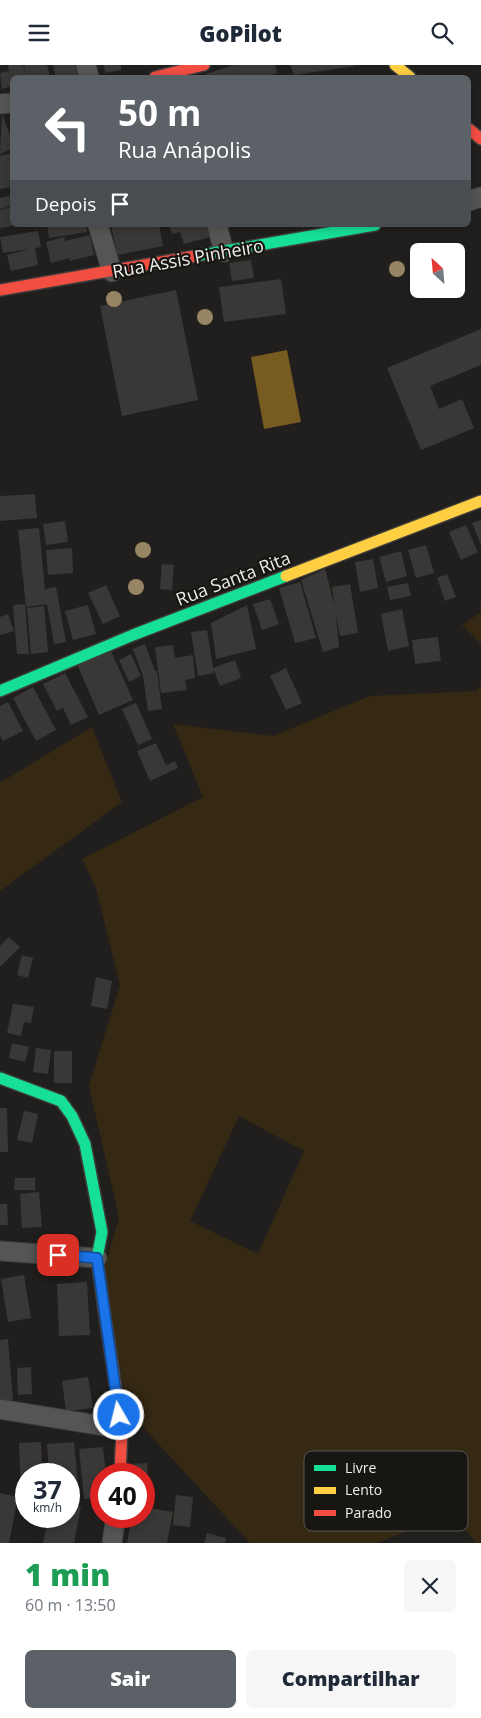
<!DOCTYPE html>
<html lang="pt">
<meta charset="utf-8">
<style>
:root{--surface:#fff;--page:#f6f6f7;--text:#1f2937;--muted:#747a83;--accent:#5c6167}
body{margin:0;font-family:"Open Sans",sans-serif;background:var(--page);color:var(--text);height:100vh;display:flex;flex-direction:column;font-size:19px;white-space:nowrap}
*{box-sizing:border-box;margin:0}
p{font-size:16px;color:var(--muted)}
.icon{flex:none;width:28px;height:28px;fill:none;stroke:currentColor;stroke-width:2;stroke-linecap:round;stroke-linejoin:round}
.map{position:relative;height:1478px;overflow:hidden}
.sheet{display:flex;flex-direction:column;background:var(--surface);flex:1}
.sheet>*{flex:none}
.banner{position:absolute;left:10px;top:10px;width:461px;height:152px;border-radius:8px;box-shadow:0 2px 8px #0003;background:#5c6167;color:#fff;overflow:hidden}
.needle{width:32px;rotate:334deg}
.tools{position:absolute;left:410px;top:178px;display:grid;gap:10px}
.tools a{display:grid;place-items:center;width:55px;height:55px;border-radius:8px;background:var(--surface);box-shadow:0 2px 8px #0003;font-size:25px}
.speed{position:absolute;left:15px;top:1398px;display:flex;gap:10px;font-size:25px;font-weight:700;text-align:center}
.speed>*{display:grid;place-content:center;width:65px;height:65px;border-radius:50%;background:var(--surface);box-shadow:0 2px 8px #0003;line-height:1}
.speed small{font-size:12px;font-weight:400}
.speed .limit{border:8px solid #d22;background:#fff;color:#111}
.pin{position:absolute;display:grid;place-items:center;width:42px;height:42px;color:#fff;margin:-21px;border-radius:10px;box-shadow:0 2px 8px #0006}
.me{position:absolute;width:55px;margin:-28px;rotate:352deg;stroke-linejoin:round;filter:drop-shadow(0 0 4px #0008)}
.turn{display:flex;align-items:center;gap:18px;height:105px;padding:0 25px;font-size:22px}
.turn .icon{width:65px;height:65px;stroke-width:2.5}
.turn b{display:block;font-size:35px;line-height:42px}
.then{display:flex;align-items:center;height:48px;padding:0 25px;background:#0003;gap:10px;font-size:19px}
.round{display:grid;place-items:center;flex:none;width:52px;height:52px;border-radius:8px;background:var(--page)}
.head{display:flex;align-items:center;justify-content:space-between;height:85px;padding:0 25px}
h1{font-size:30px;font-weight:800;line-height:38px;color:#1e9e55}
.cta{display:flex;gap:10px;margin-top:auto;padding:10px 25px}
.cta a{flex:1;height:58px;border-radius:8px;background:var(--accent);color:#fff;font-size:20px;font-weight:800;line-height:58px;text-align:center}
.cta a+a{background:var(--page);color:var(--text)}
header{display:flex;justify-content:space-between;align-items:center;height:65px;padding:0 25px;background:var(--surface);font-size:22px;font-weight:800}
.map>svg:first-child{display:block}
.green{fill:#352913;fill-rule:evenodd}
.water{fill:#775b20}
.building{fill:#3a3836}
.lines{fill:none;stroke-linecap:round;stroke-linejoin:round}
.street-casing{stroke:#3d3c3b;stroke-width:21}
.fast-casing{stroke:#3d3c3b;stroke-width:14}
.slow-casing{stroke:#3d3c3b;stroke-width:14}
.jam-casing{stroke:#3d3c3b;stroke-width:14}
.street{stroke:#565554;stroke-width:19}
.fast{stroke:#16e098;stroke-width:11}
.slow{stroke:#ffcf43;stroke-width:11}
.jam{stroke:#f24e42;stroke-width:11}
.tree{fill:#978462}
.route-casing{stroke:#114b97;stroke-width:12}
.route{stroke:#1a73e8;stroke-width:9}
.labels{text-anchor:middle;dominant-baseline:central;stroke-width:4.5;stroke-linejoin:round;paint-order:stroke}
.street-label{font-size:18px;fill:#eeedea;stroke:#181613}
.key{fill:#181613;stroke:#585654;stroke-width:1}
.key-label{font-size:14px;fill:#eeedea}
</style>
<header><svg class="icon" aria-label="menu" viewBox="0 0 24 24"><path d="M4 6h16M4 12h16M4 18h16"/></svg>GoPilot<svg class="icon" aria-label="search" viewBox="0 0 24 24"><circle cx="10" cy="10" r="6"/><path d="M15 15l6 6"/></svg></header>
<div class="map">
<svg width="481" height="1478" viewBox="0 0 481 1478">
<rect width="100%" height="100%" fill="#211f1d"/>
<path class="green" d="M481,535V579L462,560L480,548Z
M481,620V1478H476L464,1463L407,1466L377,1478H250L128,1346L103,1207L119,1153L89,1021L120,920L96,823L82,794L203,732L173,659L273,671L370,631L476,626ZM239,1051L304,1086L258,1189L190,1156Z
M92,662L122,737L0,826V718Z"/>
<path class="water" d="M287,285L301,357L264,364L251,292Z"/>
<path class="building" d="M8,0H23L27,12H12V21L2,24L0,8L9,6Z
M24,0H47L50,12H27Z
M53,0H75L78,12H56Z
M104,0H121V5L105,8Z
M234,0H275L277,8L264,12H207L206,9Z
M290,0H354L355,1L294,10Z
M2,49L12,74V84L0,89Z
M12,88V122L0,124V91Z
M12,130V141L0,144V133Z
M12,142V161L0,163V145Z
M47,160H86L87,167L49,173Z
M111,160H159L163,181L117,190Z
M169,160H207L210,172L184,179L180,167L172,169Z
M38,166L41,182L35,183L38,200L11,206L7,190L29,184L3,188L0,172Z
M90,170L94,190L70,196L69,193L51,198L46,177L64,172L65,176Z
M251,195L254,213L232,216L229,198Z
M281,214L286,249L224,257L219,222Z
M176,225L198,335L122,351L100,241Z
M481,264V300L430,321L439,344L462,334L474,363L421,385L387,303Z
M35,429L37,453L0,456V431Z
M481,455V480L472,458Z
M65,456L68,477L46,480L43,459Z
M466,460L478,487L461,495L449,467Z
M39,463L45,524L56,522L66,577L54,579L47,539L26,542L18,465Z
M426,480L434,508L416,513L408,485Z
M72,483L73,508L48,510L46,485Z
M401,486L407,511L386,517L379,492Z
M373,494L378,523L360,527L355,497Z
M162,499L174,500L172,525L160,524Z
M325,504L335,542L332,522L350,519L358,568L340,571L336,550L339,582L323,587L301,515Z
M447,509L456,532L445,536L437,513Z
M300,517L316,573L295,578L279,523Z
M408,518L411,531L390,535L387,522Z
M106,520L120,551L103,559L88,528Z
M270,534L279,559L262,565L253,539Z
M25,539L29,589H17L13,540Z
M88,540L96,569L73,575L65,546Z
M247,540L256,584L216,594L211,558Z
M44,541L48,587L31,589L27,543Z
M402,544L409,581L388,586L381,549Z
M8,549L14,566L0,570V552Z
M207,565L214,608L198,611L191,567Z
M438,572L441,596L415,599L412,575Z
M145,579L155,606H157L162,644L148,646L143,611L133,584Z
M173,580L175,593L193,590L195,613L185,615L187,625L161,628L155,582Z
M110,584L133,635L99,650L77,599Z
M131,589L141,611L129,617L119,595Z
M235,595L241,613L220,621L213,603Z
M286,603L302,638L286,645L270,611Z
M65,608L88,652L71,660L63,643L57,646L43,619Z
M33,622L56,665L36,676L13,633Z
M8,637L23,666L3,676L0,670V641Z
M136,638L152,674L138,680L122,644Z
M156,678L166,700L175,696L178,703L150,716L137,686Z
M9,872L20,882L0,902V881Z
M22,890L33,893L28,913L17,910Z
M96,912L112,916L107,944L91,941Z
M13,939L34,942L31,958L24,957L21,971L7,968Z
M12,978L29,982L25,997L9,993Z
M36,983L51,985L48,1009L33,1007Z
M54,986H72V1018H54Z
M0,1043H7L8,1087H0Z
M24,1046L38,1049L32,1078L17,1075Z
M15,1113H35V1125H14Z
M39,1127L42,1162L22,1163L20,1129Z
M0,1139H7L8,1160H0Z
M24,1210L31,1253L8,1257L1,1214Z
M87,1217L90,1270L59,1271L57,1219Z
M8,1274L13,1335L0,1336V1275Z
M31,1302L32,1329L18,1330L17,1303Z
M88,1312L93,1343L66,1346L62,1316Z
M41,1377L42,1409H26V1422H21L19,1378Z
M74,1377L79,1431L69,1430V1409H49L47,1379Z
M103,1382L106,1409H101V1433L84,1434L79,1384Z
M147,1398L148,1416H144V1409H128V1399Z
M0,1428L18,1432L9,1478H0Z
M176,1430L193,1432L190,1462L173,1460Z
M69,1438L81,1441L74,1478H43L49,1451H69Z
M144,1442L173,1447L167,1478H127L132,1451H144Z
M207,1468L226,1473L225,1478H204Z"/>
<g class="lines">
<defs>
<path id="street" d="M86,0L89,12
M0,39L12,38
M469,136L481,132
M98,160L112,207
M217,160L224,187
M0,1186L97,1193
M0,1344L122,1364
M112,1478L116,1451"/>
<path id="fast" d="M195,191L375,160
M0,626L133,570L286,511
M0,1013L61,1036L72,1051L85,1079L102,1167L97,1193L104,1244"/>
<path id="slow" d="M395,0L410,12
M286,511L481,436"/>
<path id="jam" d="M155,12L204,0
M469,64L481,74
M0,225L195,191
M104,1244L122,1364L120,1409"/>
</defs>
<use href="#street" class="street-casing"/>
<use href="#fast" class="fast-casing"/>
<use href="#slow" class="slow-casing"/>
<use href="#jam" class="jam-casing"/>
<use href="#street" class="street"/>
<use href="#fast" class="fast"/>
<use href="#slow" class="slow"/>
<use href="#jam" class="jam"/>
</g>
<g class="tree">
<circle cx="397" cy="204" r="8"/>
<circle cx="114" cy="234" r="8"/>
<circle cx="205" cy="252" r="8"/>
<circle cx="143" cy="485" r="8"/>
<circle cx="136" cy="522" r="8"/>
</g>
<g class="lines">
<defs>
<path id="route" d="M58,1190L97,1193L119,1350"/>
</defs>
<use href="#route" class="route-casing"/>
<use href="#route" class="route"/>
</g>
<g class="labels">
<g class="street-label">
<text transform="translate(188 193) rotate(-10)">Rua Assis Pinheiro</text>
<text transform="translate(233 513) rotate(-21)">Rua Santa Rita</text>
</g>
</g>
<rect x="304" y="1386" width="164" height="80" rx="8" class="key"/>
<rect x="314" y="1400" width="22" height="6" fill="#16e098"/>
<rect x="314" y="1422" width="22" height="7" fill="#ffcf43"/>
<rect x="314" y="1445" width="22" height="6" fill="#f24e42"/>
<g class="key-label">
<text x="345" y="1408">Livre</text>
<text x="345" y="1430">Lento</text>
<text x="345" y="1453">Parado</text>
</g>
</svg>
<div class="tools">
<a><svg class="needle" viewBox="-14 -14 28 28"><path d="M0-13l5 13h-10z" fill="#e53935"/><path d="M0 13l5-13h-10z" fill="#747a83"/></svg></a>
</div>
<div class="speed"><div>37<small>km/h</small></div><div class="limit">40</div></div>
<div class="pin" style="left:58px;top:1190px;background:#d93025"><svg class="icon" aria-label="arrive" viewBox="0 0 24 24"><path d="M6 21V4h12l-3 4 3 4H6"/></svg></div>
<svg class="me" style="left:119px;top:1350px" viewBox="-20 -20 40 40"><circle r="17" fill="#1a73e8" stroke="#fff" stroke-width="3"/><path d="M0-11L8 9 0 5-8 9z" fill="#fff"/></svg>
<div class="banner">
<div class="turn"><svg class="icon" aria-label="left" viewBox="0 0 24 24"><path d="M17 20v-9H6M10 6l-5 5 5 5"/></svg><div><b>50 m</b>Rua Anápolis</div></div>
<div class="then">Depois<svg class="icon" aria-label="arrive" viewBox="0 0 24 24"><path d="M6 21V4h12l-3 4 3 4H6"/></svg></div>
</div>
</div>
<section class="sheet">
<div class="head"><div><h1>1 min</h1><p>60 m · 13:50</p></div><a class="round"><svg class="icon" aria-label="close" viewBox="0 0 24 24"><path d="M6 6l12 12M18 6L6 18"/></svg></a></div>
<div class="cta"><a>Sair</a><a>Compartilhar</a></div>
</section>
